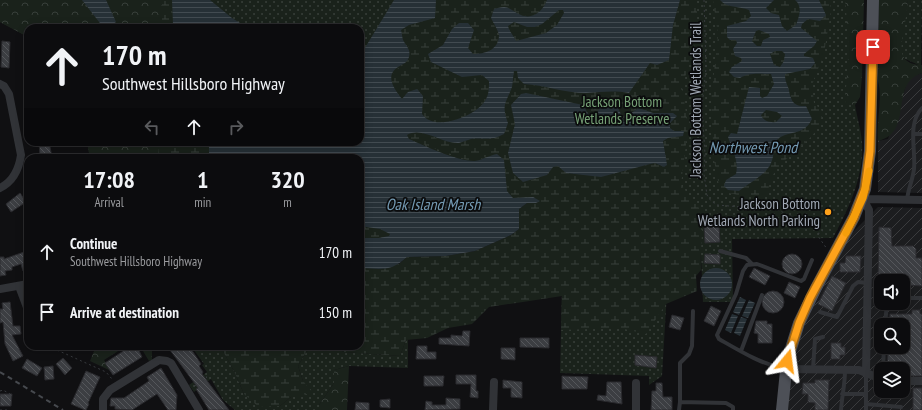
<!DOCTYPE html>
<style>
:root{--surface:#0c0c0e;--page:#151517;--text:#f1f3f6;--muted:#9a9b9e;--line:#2c2c2e}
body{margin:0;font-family:"PT Sans Narrow",sans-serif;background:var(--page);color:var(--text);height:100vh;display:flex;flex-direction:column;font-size:15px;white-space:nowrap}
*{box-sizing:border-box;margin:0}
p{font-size:13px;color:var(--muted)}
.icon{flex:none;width:22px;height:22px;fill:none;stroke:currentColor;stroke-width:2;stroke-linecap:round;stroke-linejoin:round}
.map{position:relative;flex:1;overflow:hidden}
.sheet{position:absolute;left:24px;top:154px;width:340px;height:196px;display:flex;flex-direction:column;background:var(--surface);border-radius:12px;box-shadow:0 2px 10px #0003,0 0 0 1px var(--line)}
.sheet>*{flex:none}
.guide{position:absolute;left:24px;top:24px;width:340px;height:122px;border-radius:12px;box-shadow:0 2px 10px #0003,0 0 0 1px var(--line);background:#0c0c0e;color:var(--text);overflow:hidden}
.controls{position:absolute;left:874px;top:274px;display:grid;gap:8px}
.controls a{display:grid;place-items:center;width:36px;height:36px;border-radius:8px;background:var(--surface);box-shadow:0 2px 10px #0003,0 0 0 1px var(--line);font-size:20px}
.pin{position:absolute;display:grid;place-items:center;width:34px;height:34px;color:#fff;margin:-17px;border-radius:8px;box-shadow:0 2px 6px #0006}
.me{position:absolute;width:44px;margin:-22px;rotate:16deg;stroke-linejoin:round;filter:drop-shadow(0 0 3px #0008)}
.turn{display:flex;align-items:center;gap:14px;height:84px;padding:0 12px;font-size:18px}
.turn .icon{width:52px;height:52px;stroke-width:2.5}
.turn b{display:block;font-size:28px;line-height:34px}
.lanes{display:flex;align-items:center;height:38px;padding:0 12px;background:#0003;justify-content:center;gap:20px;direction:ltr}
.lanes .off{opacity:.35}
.eta{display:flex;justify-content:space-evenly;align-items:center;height:68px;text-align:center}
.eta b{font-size:24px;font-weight:800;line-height:28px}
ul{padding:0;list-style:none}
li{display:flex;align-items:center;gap:12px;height:60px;padding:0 12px}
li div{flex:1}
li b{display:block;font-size:15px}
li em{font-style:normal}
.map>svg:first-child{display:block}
.industrial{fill:url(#industrial-furrows);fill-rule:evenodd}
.grass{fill:url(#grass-dots)}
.forest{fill:url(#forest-crowns)}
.wetland{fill:url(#wetland-marsh);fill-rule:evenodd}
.water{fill:url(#water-rules);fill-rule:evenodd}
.building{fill:url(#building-back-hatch);stroke:#2a2a2e}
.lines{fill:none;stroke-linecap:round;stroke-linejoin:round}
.path{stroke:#373a3e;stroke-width:1;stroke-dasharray:2 3;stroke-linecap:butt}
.lane{stroke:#313337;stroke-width:4}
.street{stroke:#313337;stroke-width:8}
.primary{stroke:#4d5057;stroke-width:12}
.rail{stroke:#46494e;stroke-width:2;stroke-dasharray:5 4;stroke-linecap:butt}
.route-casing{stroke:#a66912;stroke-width:10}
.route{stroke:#ffa21b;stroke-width:7}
.slow{stroke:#f59e0b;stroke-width:7}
.poi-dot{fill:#ffa21b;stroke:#0b0c0d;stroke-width:1.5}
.labels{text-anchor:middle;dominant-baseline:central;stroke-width:3.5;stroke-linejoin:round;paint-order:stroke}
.street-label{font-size:15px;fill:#a0a8b4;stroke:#0b0c0d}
.park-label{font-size:15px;fill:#76a176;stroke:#0b0c0d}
.poi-label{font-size:15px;fill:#a0a8b4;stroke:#0b0c0d;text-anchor:end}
.water-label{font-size:16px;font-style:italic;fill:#749ab3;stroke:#0b0c0d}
</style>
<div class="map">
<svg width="922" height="410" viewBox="0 0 922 410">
<defs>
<pattern id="industrial-furrows" width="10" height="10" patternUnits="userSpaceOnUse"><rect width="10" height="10" fill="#1c1d1f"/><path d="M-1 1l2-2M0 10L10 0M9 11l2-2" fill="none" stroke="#3a3b3d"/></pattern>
<pattern id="grass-dots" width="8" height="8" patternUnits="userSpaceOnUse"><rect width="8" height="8" fill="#1a221b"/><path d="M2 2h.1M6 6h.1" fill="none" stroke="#383f3a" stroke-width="1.8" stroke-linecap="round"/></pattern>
<pattern id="forest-crowns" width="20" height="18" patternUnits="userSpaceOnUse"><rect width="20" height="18" fill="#1a221b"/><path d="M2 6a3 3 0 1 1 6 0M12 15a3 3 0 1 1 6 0" fill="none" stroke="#383f3a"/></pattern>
<pattern id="wetland-marsh" width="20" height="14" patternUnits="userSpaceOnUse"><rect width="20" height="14" fill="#1a221b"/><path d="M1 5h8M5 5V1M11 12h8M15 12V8" fill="none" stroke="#383f3a"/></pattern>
<pattern id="water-rules" width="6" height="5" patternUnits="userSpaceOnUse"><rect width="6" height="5" fill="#263036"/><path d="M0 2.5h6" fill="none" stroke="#424b51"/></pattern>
<pattern id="building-back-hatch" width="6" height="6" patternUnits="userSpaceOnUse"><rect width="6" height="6" fill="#3c3e42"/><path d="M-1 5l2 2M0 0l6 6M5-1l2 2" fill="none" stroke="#55575b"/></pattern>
</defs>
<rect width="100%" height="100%" fill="#101012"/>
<path class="industrial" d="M922,73V193L878,192V141L888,139L907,83L914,76Z
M878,207L922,208V410H788L790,374L795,349L807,320L850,235ZM881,281H903V303H881ZM881,325H903V347H881ZM881,369H903V391H881Z"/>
<path class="grass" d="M0,0H853L851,105H855C857,117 861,130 862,142C864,177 849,208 833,238L732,239L733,302H703L699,208L672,207L662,376L649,385V376L560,373L564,203L411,199L360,322V158H90L87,142H360V28H28V37L0,22Z
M908,0H922L921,66L903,58L900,49Z
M406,340H408V368L349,366L334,370V383L319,405V410H235L223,400L211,379L194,392L189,385L207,372L202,365L204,364L191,346H220L234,371L244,394L280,406L291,397L303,381L298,366L306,352L316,346H332L344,352L400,356Z"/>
<path class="forest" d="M0,0H82L86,7L116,22L106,0H162V28H28V37L0,22Z
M845,0H864L862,77L860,97L855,105L845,104L849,43Z
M879,0H908C907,9 906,19 904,28C901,47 896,64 922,65V73C888,84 915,132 878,141C876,121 883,99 878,81Z
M87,142H159L158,158H90Z
M96,346H126L104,360L111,371L90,361Z
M140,346H152V360L149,361Z
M349,366L347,410H319V405L334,383V370Z"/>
<path class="wetland" d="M162,0H172L173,24L174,28H162Z
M436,0H547C541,18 527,19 512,10L491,18C501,39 503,53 473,54L452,29L443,45L428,54L431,63L462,77L482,75L489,81C489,87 489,93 486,99C479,114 444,128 429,120C426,119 424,116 422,114L423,96L417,89L408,92L402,99C391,85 384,75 405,64L409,47L403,40L401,30L409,25L435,18Z
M680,0H697V38L682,87L688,127L681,185L699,208L703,209C703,230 700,248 701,270L696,276L697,291L666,304L646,334L620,328L561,330L562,296L489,307L472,324L448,328L427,338L406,340L400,356L344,352L332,346H360V268H380L399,264L407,257L446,256L475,251L511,235L519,229V209L527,203H536L540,201L533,197L513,198L507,191L504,161L487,156L478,161L467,160L409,139L407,135L413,132L422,133L438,139L458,143L472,139H494L508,123C501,105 506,103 512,87C513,83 513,76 514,71H517L524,84L568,90H608L629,93L650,63L657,65L669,60L673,25ZM525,93L583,105L596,127L598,126V111L618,108L626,125L631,113L639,108L653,113L668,112L676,116L670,123V128L683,136L668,138L663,141L664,167L655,163L606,176L566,173L558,166L553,167L547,175L527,181L518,180L513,173L508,153L515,124L511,110L513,101L521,94Z
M713,0H830L831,11L824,53L812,85L814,103L823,112C821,118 819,127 815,132C800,152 764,168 769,196H742L720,191L714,160L711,102L718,35Z
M559,10H563L564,13L557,25L546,33L515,42C514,35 509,32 508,26L514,22L528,27H535L542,24Z
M159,142L209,143V158H158Z
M360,226L379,227L390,234L389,236L379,238H360Z
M220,346H316L306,352L298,366L303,381L313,393L291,397L280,406L259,407L244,394L234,371Z"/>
<path class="water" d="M82,0H106L116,22L110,26L103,27Z
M172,0H210L232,18L248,28H174L173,24Z
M394,0H436L435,18L409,25L401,30C402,33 402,37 403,40C406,46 411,49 409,57C407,63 403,64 398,67C384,76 395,90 402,99L408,92L417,89L423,96L422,114C424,116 426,119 429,120C444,128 479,114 486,99C489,94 489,87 489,81L482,75L462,77L431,62L428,54L443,45L452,29L459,23H468L474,30L468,48L473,54C485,54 499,50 499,35C498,30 493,22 491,18L494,9C497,8 501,7 504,7C510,7 515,13 521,15C533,20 543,11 547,0H680L673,25L669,60L657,65L650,63L629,93C614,90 601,92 586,93C565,93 544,85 524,84L518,78L517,71H514C513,76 513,82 512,87C506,103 501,105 508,123L504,134C489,142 485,137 471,139C467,140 463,142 459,143C442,144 422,126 407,135L409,139C425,146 459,162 475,161C482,160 490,155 497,154L504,160L507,191L513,198L533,197L540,201L536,203H527L519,209V229L511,235L475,251L446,256L407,257C391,272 381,269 361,268L360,238H379L389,236L390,234L380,229L360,226V158H209V144L201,142H360V56ZM559,10H563L564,13L557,25L546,33L516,41C514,36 509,31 508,26L514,22L527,27H535L542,24Z
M720,0H774L766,8L771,13L779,15L782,26L787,31L796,25C799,16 803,7 795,0H819L826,15L820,21L808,19L802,24L801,28L817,41L814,46L804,54V56L813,58L815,63L810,69L785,74C785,80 786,82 788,87C791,98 791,107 806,106L812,119C804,137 786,130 777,140C772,147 775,155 771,163C767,174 748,184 739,191L728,190L724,186L726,180L736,174C739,161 732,149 728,137L731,133L737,134L749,87L760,88V96L762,98L767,96L774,84L771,74C761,74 749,72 740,78L734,77L729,72L732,67L742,61L741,58L735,56L733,49L737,43L736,40H730L727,37V26L746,21L751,16L749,10C740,6 726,8 720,0ZM759,30L769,34L770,37L763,40L761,46H757L752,41L756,31ZM775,51H782L785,54L784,61L780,67L774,65L770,54ZM766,110L777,112L782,116L776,122C770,123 763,121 761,115Z
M526,93L583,105L596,127L598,126V111L601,106L610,103L618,108L626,125L631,113L639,108L653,113H673L677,116L670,123V128L674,131H684L683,136L668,138L663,141L667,165L664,167L655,163L650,164L601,177L566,173L558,166L553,167L547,175L523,182L513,173L508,153L515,124L511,105L521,94Z
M700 284a16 16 0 1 1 32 0a16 16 0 1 1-32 0Z
M740,297L746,300L739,315L733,312Z
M749,300L755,303L748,318L742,316Z
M732,314L738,316L731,333L725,330Z
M741,317L747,319L740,336L734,333Z"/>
<path class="building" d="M2,41L10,42L9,68L1,67Z
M39,142H49L52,157H40Z
M20,193L26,202L11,212L6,204Z
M719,226L720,242L705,243L704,227Z
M879,227L891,228L892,246H913L916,249V258H922V286L903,285V281H878Z
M24,252L28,261V269L23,271L21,264L12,267V270L5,271L6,275L0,276V257H4V259Z
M782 264a10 10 0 1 1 20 0a10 10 0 1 1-20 0Z
M705,254L720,255V264L704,263Z
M846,256H861L860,272H840V263H845Z
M754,268L770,276L765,285L749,277Z
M832,276L846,283L832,311L818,304Z
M789,282L800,287L795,298L784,293Z
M762 302a11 11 0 1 1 22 0a11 11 0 1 1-22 0Z
M10,302L13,326H20L21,334L12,335L23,356L13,361L5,344L3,322L0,323V309H3L2,303Z
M711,306L721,311L714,326L704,321Z
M912,310H920V314H922V376H903V369H887L888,347H903V325H889L890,314H912Z
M672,315L684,318L680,330L669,327Z
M756,321H767V324H772V343H758V334L754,333Z
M463,331H470L469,346L439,344V338H451V335L462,336Z
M520,338H549V348L520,347Z
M831,343H841V347H845V355H840V359H831Z
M131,346H137L142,357L113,375L105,363Z
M167,346H189L201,364L199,366L203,372L202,374L229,410H209L196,389L198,388Z
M417,346H427V352H436V359H416Z
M501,348H515V360L501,359Z
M635,355L657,357L656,368L635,365Z
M63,358L72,368L65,375L56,364Z
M27,359L42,368L37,376L22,368Z
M53,366L54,379L45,380L44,367Z
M161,368L177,395L176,410H168L157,394L132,410L115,409V406H110L111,398H124L149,381L147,377Z
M86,371L100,377L88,403L89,404L86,410H85L71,404Z
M456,375H476V391H478V398L470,397L471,384H456Z
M424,376H444L443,386H424Z
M562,376L588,377L587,389H562Z
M503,380L522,382V398L511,397V388H503Z
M815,380H829L828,410H815V403L808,402V394H802L803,383H815Z
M607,382H621L622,404L597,400L598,395L606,396Z
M656,383H662L663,397H672V410H651L652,391H656Z
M913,388H922V410H913Z
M0,394H12L11,406H0Z
M446,398L460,399V409L425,410L426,401L432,402V405H446Z
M390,399V408L380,407V400Z
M356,402L369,403V410H355Z"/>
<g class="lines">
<path class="path" d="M704,0L706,68L702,107L705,154L704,174L707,195L711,201L717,205L778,210L823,231
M817,228L819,233L818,236L827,249
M48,346L106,372L112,379
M194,386L201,383L207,377H204L198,381V383
M0,391L3,390L10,394
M0,410H8"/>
<path class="lane" d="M913,134H922
M907,200C908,189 913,179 914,169C916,149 907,124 922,108
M720,251L746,258L752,264
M903,298H922
M820,312L837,317L853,286L858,282L868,283
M885,325L887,303
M741,351L762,295
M785,369C761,364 740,351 719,339L717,335L736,294L743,271L747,265L757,264L801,281L804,279L812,260
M813,369L815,339L823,337
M883,369L884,347
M866,373V410
M842,394H866
M680,402V363L689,354L692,346L693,311
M866,404L901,407
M679,410L680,402L726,403L733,407V410
M841,410C842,395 845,385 845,370"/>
<path class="street" d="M0,84L4,86L9,94L21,155C19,169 14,181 0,188
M863,199L869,210L866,373
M863,199L922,200
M19,286L28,310
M0,289L28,284
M785,369L859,370L881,379
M903,381H922
M103,410V399L110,390L159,360L167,361L171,363L199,410
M493,410L494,382
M636,410V383"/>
<path class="primary" d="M782,410L787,361L799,323L816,288L854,217L865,189L870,151L873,0"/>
<path class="rail" d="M0,372L63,410"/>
</g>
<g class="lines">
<defs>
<path id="route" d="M787,361L799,323L810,298L854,217L865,189L870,151L873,47"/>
</defs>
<use href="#route" class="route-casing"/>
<use href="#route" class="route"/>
<path class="slow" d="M846,233L863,198L869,171"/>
</g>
<circle class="poi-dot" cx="828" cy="212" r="4"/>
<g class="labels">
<g class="street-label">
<text transform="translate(695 100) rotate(-90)">Jackson Bottom Wetlands Trail</text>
</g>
<g class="park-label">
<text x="622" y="101">Jackson Bottom<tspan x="622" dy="17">Wetlands Preserve</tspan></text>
</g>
<g class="poi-label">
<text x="820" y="203">Jackson Bottom<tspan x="820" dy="17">Wetlands North Parking</tspan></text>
</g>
<g class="water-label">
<text x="753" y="147">Northwest Pond</text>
<text x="433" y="204">Oak Island Marsh</text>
</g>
</g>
</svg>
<div class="controls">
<a><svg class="icon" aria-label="sound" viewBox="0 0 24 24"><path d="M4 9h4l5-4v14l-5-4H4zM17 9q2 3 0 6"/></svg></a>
<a><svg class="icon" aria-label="search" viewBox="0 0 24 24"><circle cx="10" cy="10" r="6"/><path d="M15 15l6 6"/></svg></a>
<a><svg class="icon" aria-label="layers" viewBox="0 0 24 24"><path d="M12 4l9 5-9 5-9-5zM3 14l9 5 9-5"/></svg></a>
</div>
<div class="pin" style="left:873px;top:47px;background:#d93025"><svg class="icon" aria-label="arrive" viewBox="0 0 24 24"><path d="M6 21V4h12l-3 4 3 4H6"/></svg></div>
<svg class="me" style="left:787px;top:361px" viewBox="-20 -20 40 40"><path d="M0-17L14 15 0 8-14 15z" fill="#ffa21b" stroke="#fff" stroke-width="4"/></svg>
<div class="guide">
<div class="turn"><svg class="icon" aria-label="ahead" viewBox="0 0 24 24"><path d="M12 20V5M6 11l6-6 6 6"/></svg><div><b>170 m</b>Southwest Hillsboro Highway</div></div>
<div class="lanes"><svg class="icon off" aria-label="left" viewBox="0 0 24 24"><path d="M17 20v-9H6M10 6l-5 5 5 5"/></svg><svg class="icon" aria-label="ahead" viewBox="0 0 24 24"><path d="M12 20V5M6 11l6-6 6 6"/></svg><svg class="icon off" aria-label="right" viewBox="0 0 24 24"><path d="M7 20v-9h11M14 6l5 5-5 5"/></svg></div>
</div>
<section class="sheet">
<div class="eta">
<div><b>17:08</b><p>Arrival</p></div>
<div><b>1</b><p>min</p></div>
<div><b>320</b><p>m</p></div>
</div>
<ul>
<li><svg class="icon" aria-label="ahead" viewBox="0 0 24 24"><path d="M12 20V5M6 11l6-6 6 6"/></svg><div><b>Continue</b><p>Southwest Hillsboro Highway</p></div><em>170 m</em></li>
<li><svg class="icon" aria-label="arrive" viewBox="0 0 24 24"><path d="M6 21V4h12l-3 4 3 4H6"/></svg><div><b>Arrive at destination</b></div><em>150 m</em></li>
</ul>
</section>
</div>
